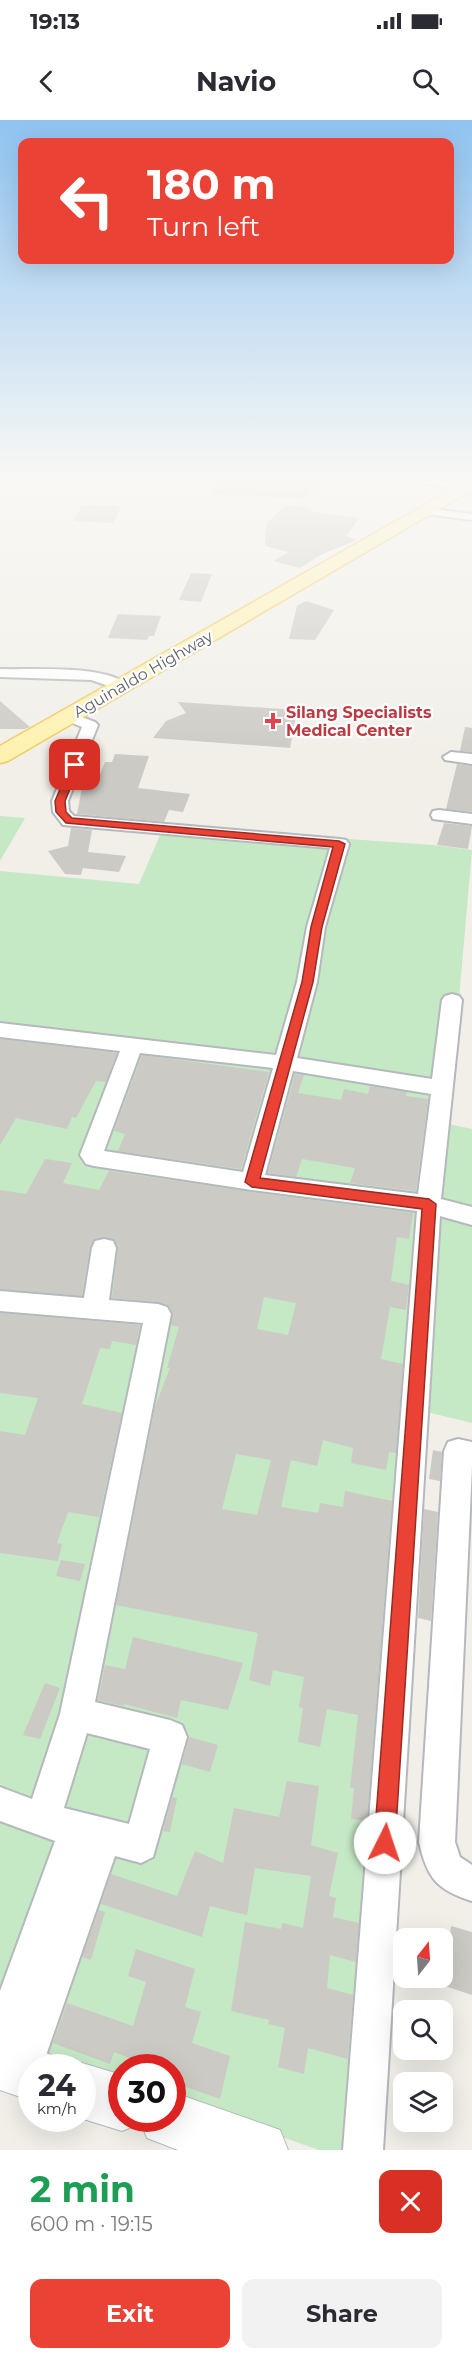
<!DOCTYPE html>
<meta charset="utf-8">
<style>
:root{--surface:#fff;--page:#f2f2f3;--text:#2b2b33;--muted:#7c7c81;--accent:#ea4335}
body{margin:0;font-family:Montserrat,sans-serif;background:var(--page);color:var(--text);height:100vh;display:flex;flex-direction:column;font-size:22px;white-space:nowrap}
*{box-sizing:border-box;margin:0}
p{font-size:20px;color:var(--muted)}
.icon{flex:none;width:33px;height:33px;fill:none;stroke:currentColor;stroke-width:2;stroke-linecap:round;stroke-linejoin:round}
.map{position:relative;height:2030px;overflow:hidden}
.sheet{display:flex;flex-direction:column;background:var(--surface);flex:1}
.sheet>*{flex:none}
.top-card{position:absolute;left:18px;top:18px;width:436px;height:126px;border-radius:12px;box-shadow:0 6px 24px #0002;background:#ea4335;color:#fff;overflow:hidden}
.needle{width:39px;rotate:17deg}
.tools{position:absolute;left:393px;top:1808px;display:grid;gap:12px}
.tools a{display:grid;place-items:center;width:60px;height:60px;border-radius:12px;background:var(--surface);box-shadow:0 6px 24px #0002;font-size:30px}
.speed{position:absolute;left:18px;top:1934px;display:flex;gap:12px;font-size:30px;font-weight:700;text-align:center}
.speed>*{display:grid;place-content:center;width:78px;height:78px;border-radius:50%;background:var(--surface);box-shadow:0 6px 24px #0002;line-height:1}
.speed small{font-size:15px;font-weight:400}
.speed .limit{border:9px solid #d22;background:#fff;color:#111}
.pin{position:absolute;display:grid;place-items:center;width:51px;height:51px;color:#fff;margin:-26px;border-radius:12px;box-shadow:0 3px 9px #0006}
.me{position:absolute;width:66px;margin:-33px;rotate:4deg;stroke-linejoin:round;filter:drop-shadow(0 0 4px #0008)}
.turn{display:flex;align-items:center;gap:21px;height:126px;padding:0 30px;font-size:27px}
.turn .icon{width:78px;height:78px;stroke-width:2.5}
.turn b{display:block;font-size:42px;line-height:51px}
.round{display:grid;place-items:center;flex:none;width:63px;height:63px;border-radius:12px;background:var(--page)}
.overview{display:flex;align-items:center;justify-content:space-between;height:102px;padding:0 30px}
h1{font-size:36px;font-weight:700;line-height:45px;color:#1e9e55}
.cta{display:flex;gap:12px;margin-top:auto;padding:12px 30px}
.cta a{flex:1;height:69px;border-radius:12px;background:var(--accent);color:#fff;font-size:24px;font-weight:700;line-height:69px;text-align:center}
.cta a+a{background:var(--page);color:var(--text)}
.status{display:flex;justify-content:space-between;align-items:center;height:42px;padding:0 30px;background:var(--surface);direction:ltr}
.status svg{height:16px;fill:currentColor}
header{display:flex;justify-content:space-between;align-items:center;height:78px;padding:0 30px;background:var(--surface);font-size:27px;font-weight:700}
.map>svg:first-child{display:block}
.green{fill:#c5e8c5}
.building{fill:#cccac5;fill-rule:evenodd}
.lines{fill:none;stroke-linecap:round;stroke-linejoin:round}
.street-casing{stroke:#b5b8bc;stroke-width:4}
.secondary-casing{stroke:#b6babf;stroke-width:2}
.primary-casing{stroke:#f2c960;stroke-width:3}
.street{fill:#fff;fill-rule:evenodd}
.secondary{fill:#fff;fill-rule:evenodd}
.primary{fill:#fff2af;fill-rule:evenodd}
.route{fill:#ea4335;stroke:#982c22;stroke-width:1.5}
.health-dot{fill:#e0444e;stroke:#fff;stroke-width:2}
.labels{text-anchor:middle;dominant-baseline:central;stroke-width:4.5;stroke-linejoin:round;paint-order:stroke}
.far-street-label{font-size:16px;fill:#5f6368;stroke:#fff}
.far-health-label{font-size:16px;font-weight:bold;fill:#be3a42;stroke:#fff;text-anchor:start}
</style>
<div class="status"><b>19:13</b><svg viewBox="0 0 49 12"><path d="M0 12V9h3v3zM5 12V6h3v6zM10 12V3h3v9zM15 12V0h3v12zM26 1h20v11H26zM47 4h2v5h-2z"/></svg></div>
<header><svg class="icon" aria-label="back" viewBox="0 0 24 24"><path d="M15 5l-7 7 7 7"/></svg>Navio<svg class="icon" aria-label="search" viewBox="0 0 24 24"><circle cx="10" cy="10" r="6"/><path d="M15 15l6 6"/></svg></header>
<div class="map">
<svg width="472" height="2030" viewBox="0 0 472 2030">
<rect width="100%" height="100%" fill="#f1efe8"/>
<path class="green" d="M0,696L25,698L0,741Z
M164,706L433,725L472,730L448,1004L472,1009V1303L427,1292L445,1039L365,2030H319L173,1979L172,1947H122L121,1961L0,1919V751L139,764Z"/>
<path class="building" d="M213,357H332L303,379L211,374Z
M82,385L121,386L114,403L74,401Z
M285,385L312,388L309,391L359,398L346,416L357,420L322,434L300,448L273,441L289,432L265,426L266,404Z
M191,453L212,454L201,482L179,480Z
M306,481L334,490L315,520L289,519L297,486Z
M118,494L161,496L154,516H149L147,520L108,518Z
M0,581L30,607L25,609H0Z
M178,582L297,590L290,628L153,618L166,601L186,593Z
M465,607L472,608V632L460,631Z
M115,634L149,636L138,668L190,674L183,692L169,690L164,702L77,694L83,662H97L105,642H112Z
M457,644L472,646V692L446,689Z
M444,703L472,706L468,729L437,725Z
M71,708L92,710L88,732L126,736L119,752L83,748L81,755L65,754L48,731L68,726Z
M0,919L117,933L106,962L96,961L76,998L72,997L67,1009L16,998L0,1025Z
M142,935L269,952L241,1049L118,1031L125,1014L114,1011Z
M295,954L304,955L298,973L341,980L344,969L368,974L370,966L407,972L406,976L428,979L416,1071L350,1063L355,1048L302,1039L296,1057L268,1053Z
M45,1039L72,1043L63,1063L99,1070L109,1051L252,1072L413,1093L409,1119L397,1117L391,1161L409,1165L406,1190L390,1187L381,1239L403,1244L396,1333L389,1332L386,1350L351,1343L353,1328L323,1320L317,1346L291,1340L281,1387L318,1393L320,1383L343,1387L345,1371L392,1381L367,1701L351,1699L354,1668H350L358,1595L327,1589L320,1627L298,1622L303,1588L299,1587L304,1557L273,1550L270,1566L249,1560L258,1513L116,1485L155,1287L170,1248H167L179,1207L171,1205L173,1193L168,1185L158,1182L112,1178L118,1128L115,1120L104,1117L95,1119L90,1127L82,1176L0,1169V1070L26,1074ZM264,1177L296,1183L288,1215L257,1209ZM236,1334L271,1340L257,1395L222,1389Z
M0,1193L140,1205L136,1225L112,1221L110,1229L100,1228L82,1284L122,1293L99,1397L68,1392L57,1423L62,1424L58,1441L0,1433V1311L25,1315L38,1278L0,1273Z
M433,1330L442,1332L440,1361L429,1359Z
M424,1389L438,1392L431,1501L418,1498Z
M61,1440L85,1444L80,1461L56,1456Z
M133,1517L243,1543L228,1590L181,1580L177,1598L124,1584L123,1586L98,1580L105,1545L125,1549Z
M45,1563L60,1568L40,1619L23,1615Z
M189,1617L218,1625L210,1652L182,1644Z
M287,1661L319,1666L311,1725L338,1733L329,1776L336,1778L333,1797L359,1803L356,1842L330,1835L327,1868L353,1875L348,1939L308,1928L304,1954L278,1947L285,1908L268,1904L269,1900L231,1891L245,1802L281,1809L282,1803L303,1808L311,1756L255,1748L247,1795L210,1786L202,1817L101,1784L111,1754L177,1776L195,1731L223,1743L234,1688L279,1697Z
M172,1677L177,1678L170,1712L163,1711Z
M99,1790L105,1792L91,1840L82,1837Z
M451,1806L472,1812V1875L445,1866Z
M136,1829L195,1849L185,1887L201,1892L192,1923L230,1936L220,1979L172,1962V1947H153L114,1932L110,1944L53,1923L67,1883L133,1906L146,1862L128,1856Z"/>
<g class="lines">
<defs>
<path id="street" d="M394,357H422L464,364L469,367L464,370L399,360Z
M423,388L472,394V400L419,393L417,391Z
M0,549C29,550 109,544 128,566L121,570L91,560L0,557Z
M68,592L95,602L98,605L68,681L69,691L74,696L340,719L346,720L349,724L325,807L317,862L297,938L432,959L442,880L445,876L452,874L459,876L462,880L441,1079L472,1087V1105L440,1096L383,2030H343L417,1091L252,1070L94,1046L86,1044L80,1035L120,931L0,917V903L276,935L297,862L307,807L330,728L63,705L53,692L52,681L82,607L63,599L61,596ZM140,933L273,948L243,1052L104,1031ZM293,951L431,974L418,1074L265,1055Z
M451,632L472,634V644L445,640L443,637Z
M439,690L472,694V704L433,699L431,695L433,691Z
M104,1119L113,1121L116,1128L109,1180L158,1184L167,1187L171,1194L95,1582L170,1600L182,1605L187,1617L153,1737L141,1743L115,1736L42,1947H32V1966L21,1971L7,1965L1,1951L5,1941L0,1943V1871L55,1721L0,1701V1667L32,1679L60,1594L143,1203L0,1191V1171L84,1178L92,1128L95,1121ZM87,1613L150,1629L129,1704L64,1688Z
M458,1319L472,1322V1346L455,1722L460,1737L472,1745V1781C437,1770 427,1758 419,1722L444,1331L448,1322Z"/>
<path id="secondary" d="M0,1916L51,1935L57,1947H32V1981L0,1970Z
M82,1943L122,1955V1998H172V1972L280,2010L288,2030H178L147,2018L141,2003L122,2011L80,1998H82V1947H73Z"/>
<path id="primary" d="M472,358V370L8,641L0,643V626Z"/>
</defs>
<use href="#street" class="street-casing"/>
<use href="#secondary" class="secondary-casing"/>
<use href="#primary" class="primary-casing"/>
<use href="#street" class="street"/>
<use href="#secondary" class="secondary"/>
<use href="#primary" class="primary"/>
</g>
<linearGradient id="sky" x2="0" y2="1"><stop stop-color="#8fc3f1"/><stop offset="0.56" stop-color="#f9f8f5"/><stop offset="1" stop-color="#f9f8f5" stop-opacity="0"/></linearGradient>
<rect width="472" height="641" fill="url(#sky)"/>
<path class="route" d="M71,643L80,645L65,681L66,692L72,698L339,721L345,724L322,807L313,862L260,1058L429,1079L436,1084L395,1723L392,1730L385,1733L377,1730L374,1723L422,1089L252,1067L245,1062L302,862L311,807L333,727L66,703L56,692L55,681Z"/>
<path class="health-dot" d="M270 592h6v6h6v6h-6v6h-6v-6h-6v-6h6z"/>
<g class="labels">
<g class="far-street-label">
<text transform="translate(143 554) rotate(-30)">Aguinaldo Highway</text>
</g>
<g class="far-health-label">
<text x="286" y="592">Silang Specialists<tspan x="286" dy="18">Medical Center</tspan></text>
</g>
</g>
</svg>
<div class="tools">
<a><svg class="needle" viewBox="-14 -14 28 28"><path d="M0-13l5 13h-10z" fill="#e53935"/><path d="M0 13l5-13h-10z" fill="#7c7c81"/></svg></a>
<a><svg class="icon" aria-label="search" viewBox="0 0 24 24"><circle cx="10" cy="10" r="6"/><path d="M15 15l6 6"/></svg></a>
<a><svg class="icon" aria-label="layers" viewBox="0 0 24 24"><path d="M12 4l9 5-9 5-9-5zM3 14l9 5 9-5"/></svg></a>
</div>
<div class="speed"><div>24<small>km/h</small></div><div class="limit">30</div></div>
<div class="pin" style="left:75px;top:645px;background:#d93025"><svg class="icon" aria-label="arrive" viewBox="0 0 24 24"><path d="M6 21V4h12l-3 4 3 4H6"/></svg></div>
<svg class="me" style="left:385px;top:1723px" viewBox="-20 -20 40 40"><circle r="19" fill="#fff"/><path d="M0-13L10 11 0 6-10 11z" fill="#ea4335"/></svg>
<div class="top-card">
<div class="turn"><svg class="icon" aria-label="left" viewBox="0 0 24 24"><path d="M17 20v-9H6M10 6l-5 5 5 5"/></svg><div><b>180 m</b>Turn left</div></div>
</div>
</div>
<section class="sheet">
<div class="overview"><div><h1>2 min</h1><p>600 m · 19:15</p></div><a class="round" style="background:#d93025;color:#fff"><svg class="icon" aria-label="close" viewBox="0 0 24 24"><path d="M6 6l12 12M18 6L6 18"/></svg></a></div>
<div class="cta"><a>Exit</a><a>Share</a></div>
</section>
